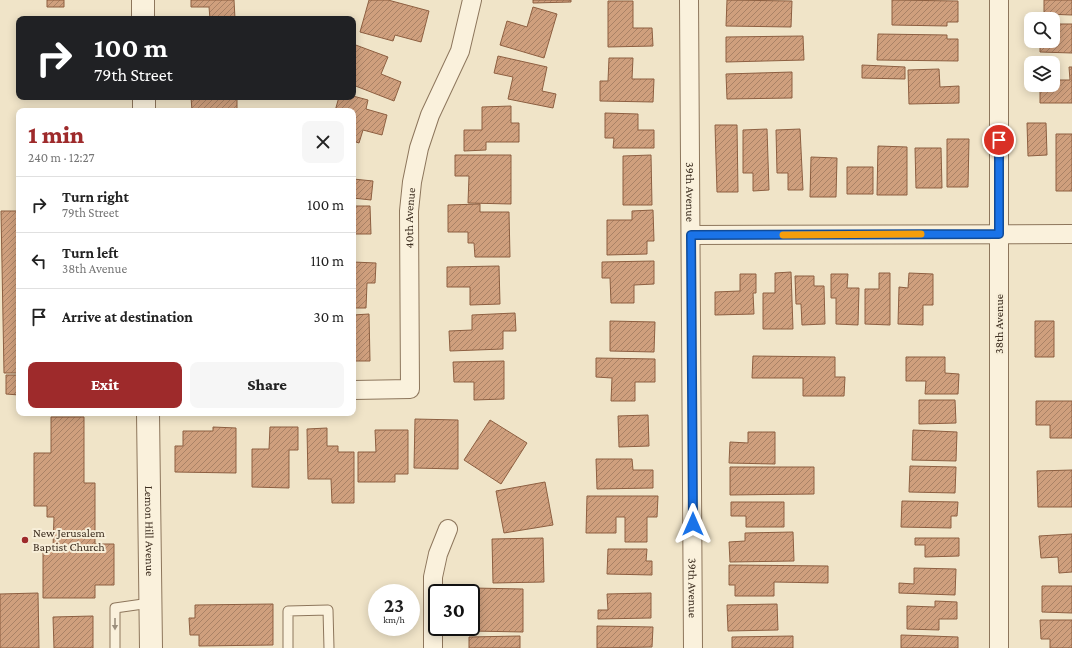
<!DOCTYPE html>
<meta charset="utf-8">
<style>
:root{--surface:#fff;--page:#f6f6f6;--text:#222;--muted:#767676;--line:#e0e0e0;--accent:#9e2a2b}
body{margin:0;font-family:"Crimson Pro",serif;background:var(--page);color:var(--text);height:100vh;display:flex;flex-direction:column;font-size:15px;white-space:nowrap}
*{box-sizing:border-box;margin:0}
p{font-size:13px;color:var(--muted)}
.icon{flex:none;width:22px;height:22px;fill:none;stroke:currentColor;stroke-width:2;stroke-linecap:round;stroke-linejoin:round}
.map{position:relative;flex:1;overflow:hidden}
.panel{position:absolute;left:16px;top:108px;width:340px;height:308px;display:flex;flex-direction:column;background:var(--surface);border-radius:8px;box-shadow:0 2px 10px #0003}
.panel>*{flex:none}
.banner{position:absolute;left:16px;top:16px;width:340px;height:84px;border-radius:8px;box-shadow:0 2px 10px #0003;background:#202124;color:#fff;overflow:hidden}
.buttons{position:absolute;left:1024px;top:12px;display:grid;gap:8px}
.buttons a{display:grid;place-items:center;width:36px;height:36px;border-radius:8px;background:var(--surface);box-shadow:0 2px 10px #0003;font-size:20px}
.speed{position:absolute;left:368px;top:584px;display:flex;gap:8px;font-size:20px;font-weight:700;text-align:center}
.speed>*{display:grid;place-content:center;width:52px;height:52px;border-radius:50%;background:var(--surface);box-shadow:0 2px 10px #0003;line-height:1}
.speed small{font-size:10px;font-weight:400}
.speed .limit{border:2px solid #111;border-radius:6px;background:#fff;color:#111}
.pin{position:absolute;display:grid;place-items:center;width:34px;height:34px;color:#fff;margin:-17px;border:2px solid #fff;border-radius:50%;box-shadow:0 1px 4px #0007}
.me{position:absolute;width:44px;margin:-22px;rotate:0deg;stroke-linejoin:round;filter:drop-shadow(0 0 3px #0008)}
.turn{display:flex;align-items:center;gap:14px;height:84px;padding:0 12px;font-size:18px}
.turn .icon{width:52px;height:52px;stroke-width:2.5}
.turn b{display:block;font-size:28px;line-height:34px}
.round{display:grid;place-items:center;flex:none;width:42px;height:42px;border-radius:8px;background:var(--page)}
.overview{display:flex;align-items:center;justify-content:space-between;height:68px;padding:0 12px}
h1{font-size:24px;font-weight:800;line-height:30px;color:var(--accent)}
.cta{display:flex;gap:8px;margin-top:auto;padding:8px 12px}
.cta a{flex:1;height:46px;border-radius:8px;background:var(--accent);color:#fff;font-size:16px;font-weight:800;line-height:46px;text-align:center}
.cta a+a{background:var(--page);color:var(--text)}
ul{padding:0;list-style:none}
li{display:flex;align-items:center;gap:12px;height:56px;padding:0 12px;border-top:1px solid var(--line)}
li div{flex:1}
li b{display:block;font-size:15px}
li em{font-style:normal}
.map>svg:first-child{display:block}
.building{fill:url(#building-hatch);stroke:#8d5f41}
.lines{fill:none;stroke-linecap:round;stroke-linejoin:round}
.service-casing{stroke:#8d765c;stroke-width:11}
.minor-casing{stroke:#8d765c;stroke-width:20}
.tertiary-casing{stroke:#8d765c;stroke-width:24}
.service{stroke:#faf1dc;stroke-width:9}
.minor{stroke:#faf1dc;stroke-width:18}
.tertiary{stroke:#faf1dc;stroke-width:22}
.oneway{fill:#9c907e}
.route-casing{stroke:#114b97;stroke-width:10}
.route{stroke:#1a73e8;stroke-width:7}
.slow{stroke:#f59e0b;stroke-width:7}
.poi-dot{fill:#9e2a2b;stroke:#f7eed8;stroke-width:1.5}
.labels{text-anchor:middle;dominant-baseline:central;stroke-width:4;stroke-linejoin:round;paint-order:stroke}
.street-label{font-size:12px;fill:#3d2e20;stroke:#f7eed8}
.poi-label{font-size:12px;fill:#3d2e20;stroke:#f7eed8;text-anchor:start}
</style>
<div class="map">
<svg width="1072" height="648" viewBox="0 0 1072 648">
<defs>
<pattern id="building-hatch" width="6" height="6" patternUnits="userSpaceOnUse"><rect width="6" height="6" fill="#cf9f7d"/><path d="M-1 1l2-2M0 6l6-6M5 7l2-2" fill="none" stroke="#a98266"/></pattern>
</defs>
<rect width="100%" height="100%" fill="#f0e4c8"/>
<path class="building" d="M47,0H64V7H47Z
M191,0H234L235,19H210L209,7H191Z
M369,0H388L429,11L421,42L395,35L393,41L360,32Z
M533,0H571V2L533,3Z
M727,0L792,1L791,27L726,26Z
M892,0L958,1V22H947V26L892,25Z
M1044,0H1072V15L1044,14Z
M608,1H633V28H652L653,46L608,47Z
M533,7L557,14L544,58L500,45L507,21L527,27Z
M1053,24H1072V53L1040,52V41H1053Z
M878,34L947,35V39H958V61L877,60Z
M803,36L804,60L726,62V37Z
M353,44L388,57L381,74L401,82L394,101L353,85Z
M498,56L547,67L542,91L556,94L553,108L508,99L513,77L494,73Z
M609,58H633L632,79H654L653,102L600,101V81H608Z
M862,65L905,67V79L862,78Z
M1069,67H1072V103H1040V85H1053V80H1070Z
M939,69L940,87L959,86V103L909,104L908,70Z
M792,72V98L727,99L726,74Z
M353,96L368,100L366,109L387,115L382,135L363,130L359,143L353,141V111H335L339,97H353Z
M191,97H237V111H192Z
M511,106V123H519V142H486V150L464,151V130H482V107Z
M605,113L638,114V130H654V148H613L614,138H605Z
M1027,123H1046L1047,155L1028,156Z
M715,125H737L738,192H717Z
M767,129L769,190L753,191V173H743V130Z
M800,129L803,190H788V173H777L776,130Z
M1056,134H1072V191H1056Z
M947,139H969L968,187H947Z
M878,146L907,147V195H877Z
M915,148H941L942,188H916Z
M455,155H511V204L468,203L469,176H455Z
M651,155L652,205H623V156Z
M811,157L837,158L836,197H810Z
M847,167H873V194H847Z
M353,179L373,181L371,200L353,198Z
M480,204V212H509L510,257H475L474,243H468V232H448V205Z
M353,206H370L371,234H353Z
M653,210L654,241H647V254L607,255V220H632V211Z
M1,211H19V373H4Z
M654,261V284L634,285V303H611L610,278H602V262Z
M353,262L376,263L375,283H367L366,308H353Z
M499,266L500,304L470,305V287H447V267Z
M791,272L793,329H763V293H775V273Z
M879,273H890V325L865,324V289H879Z
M909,273L933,274V305H923V325L898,324L899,287L908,288Z
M740,274H756V293H753L754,314L715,315V292L740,291Z
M831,274H848L847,288H859L858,325L836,324V298H831Z
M795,276H814V286H824L825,324L802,325L801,304H796Z
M515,313L516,331H503V349L450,351L449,331L472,330V315Z
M369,314L370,361H353V315Z
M610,321L655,322L654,352L610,351Z
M1035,321H1054V357H1035Z
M753,356L835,357V377H845L844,396H803V378H752Z
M906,357H945V373L959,374L958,394H925L926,381H906Z
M596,358L655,359V382H635V401H611L612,378L596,377Z
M504,361V399L474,400V382H454L453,362Z
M6,375H19V395L6,394Z
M919,400H955L956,423L919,424Z
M1036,401H1072V438H1050V425H1036Z
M648,415L649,446L619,447L618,416Z
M51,417H84V483H95V544H114V585H95V598H43V547H53L54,517H47V506H34V453H51Z
M415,419L458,420V469L414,468Z
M490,420L527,443L501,484L464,460Z
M213,427L236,428V473L175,472V446H183V431H213Z
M270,427H298V450H289V488L252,487V449H269Z
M327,428V446H338V452H354V503H332L331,479H308L307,429Z
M375,430H408V474H395V482H358V452H376Z
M913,430L957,432L956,461L912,460Z
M748,432H775V464L729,463L730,442L748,443Z
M596,459H632L633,470H653V488L597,489Z
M910,466L956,467L955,493L909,492Z
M730,467H814V494L730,495Z
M1072,470V507H1038L1037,471Z
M545,482L553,525L504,533L496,491Z
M587,496H658L657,517H647V542H625V517H616V533H586Z
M902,501L958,502L957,516H951V528L901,527Z
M731,502H784V527H746V516H731Z
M793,532L794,561L730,562L729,542L745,541V533Z
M1072,534V572L1059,573L1058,557L1041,558L1039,536Z
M543,538L544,582L493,583L492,539Z
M915,538H959V556L925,557V545H915Z
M608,549H647L646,561H652V575L607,574Z
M729,565L828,566V583L774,582V596H735V585H729Z
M914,568L956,569L955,595L899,593V583L914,584Z
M1042,586H1072V613L1042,612Z
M472,588L523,589V632L472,631Z
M38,593L39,648H0V594Z
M651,593V618L598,619V610H608L607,594Z
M935,601L957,602V619H939V630L907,629V606L935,607Z
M273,604V645L199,646V635H190L189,618H195V605Z
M777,604L778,630L728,631L727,605Z
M93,616V648H54L53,617Z
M1040,620H1072V648H1050V639H1041Z
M597,626L653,627L652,647L597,648Z
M901,635L958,637V648H901Z
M520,636V648H469V637Z
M793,636V648H732V637Z"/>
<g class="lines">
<defs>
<path id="service" d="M115,648V608L150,603
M288,648V611L328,610L329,648"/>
<g id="minor">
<path id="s1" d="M689,0L693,648"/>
<path d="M999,0V648"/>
<path d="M691,235L1072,234"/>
<path id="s2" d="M353,390L410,389L409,211L412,182L419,148L430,115L460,51L472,0"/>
<path d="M433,648V577L438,554L448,529"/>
</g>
<g id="tertiary">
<path d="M143,0V19"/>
<path d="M144,97V111"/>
<path id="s3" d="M148,413L151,648"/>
</g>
</defs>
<use href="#service" class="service-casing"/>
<use href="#minor" class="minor-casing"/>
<use href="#tertiary" class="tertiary-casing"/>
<use href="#service" class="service"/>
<use href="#minor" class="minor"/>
<use href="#tertiary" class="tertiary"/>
</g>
<defs><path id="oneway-solid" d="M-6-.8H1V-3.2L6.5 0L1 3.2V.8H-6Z"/></defs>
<use class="oneway" href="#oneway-solid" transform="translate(115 624) rotate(90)"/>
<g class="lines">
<defs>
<path id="route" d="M693,524L691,235L999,234V140"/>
</defs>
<use href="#route" class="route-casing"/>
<use href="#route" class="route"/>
<path class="slow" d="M783,235L921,234"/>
</g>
<circle class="poi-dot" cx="25" cy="540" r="4"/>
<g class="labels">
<g class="street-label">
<text stroke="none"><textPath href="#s1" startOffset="192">39th Avenue</textPath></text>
<text stroke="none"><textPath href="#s2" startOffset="228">40th Avenue</textPath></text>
<text transform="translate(999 324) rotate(-90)">38th Avenue</text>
<text stroke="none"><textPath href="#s3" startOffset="118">Lemon Hill Avenue</textPath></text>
<text stroke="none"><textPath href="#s1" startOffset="588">39th Avenue</textPath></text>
</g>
<g class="poi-label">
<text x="33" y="533">New Jerusalem<tspan x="33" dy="14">Baptist Church</tspan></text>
</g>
</g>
</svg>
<div class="buttons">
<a><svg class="icon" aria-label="search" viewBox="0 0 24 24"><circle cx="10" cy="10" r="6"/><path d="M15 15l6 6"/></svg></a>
<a><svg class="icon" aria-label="layers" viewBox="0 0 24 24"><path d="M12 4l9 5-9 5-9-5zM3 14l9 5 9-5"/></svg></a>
</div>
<div class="speed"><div>23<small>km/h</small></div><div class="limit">30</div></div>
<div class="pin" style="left:999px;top:140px;background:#d93025"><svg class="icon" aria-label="arrive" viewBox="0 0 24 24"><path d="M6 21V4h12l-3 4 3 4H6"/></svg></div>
<svg class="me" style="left:693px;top:524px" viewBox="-20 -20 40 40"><path d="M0-17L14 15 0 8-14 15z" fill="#1a73e8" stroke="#fff" stroke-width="4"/></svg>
<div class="banner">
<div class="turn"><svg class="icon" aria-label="right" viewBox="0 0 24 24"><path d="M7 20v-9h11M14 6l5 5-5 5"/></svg><div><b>100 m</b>79th Street</div></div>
</div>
<section class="panel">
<div class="overview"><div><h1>1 min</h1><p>240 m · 12:27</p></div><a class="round"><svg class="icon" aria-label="close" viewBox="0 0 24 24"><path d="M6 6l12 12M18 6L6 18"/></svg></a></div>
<ul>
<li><svg class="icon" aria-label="right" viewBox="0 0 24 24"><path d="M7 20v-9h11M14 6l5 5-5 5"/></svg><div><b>Turn right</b><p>79th Street</p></div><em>100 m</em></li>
<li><svg class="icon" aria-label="left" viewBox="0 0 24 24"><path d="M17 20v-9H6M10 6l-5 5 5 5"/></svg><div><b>Turn left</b><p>38th Avenue</p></div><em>110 m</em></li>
<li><svg class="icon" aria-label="arrive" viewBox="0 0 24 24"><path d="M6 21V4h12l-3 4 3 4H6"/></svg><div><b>Arrive at destination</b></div><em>30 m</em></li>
</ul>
<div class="cta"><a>Exit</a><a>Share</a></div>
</section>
</div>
